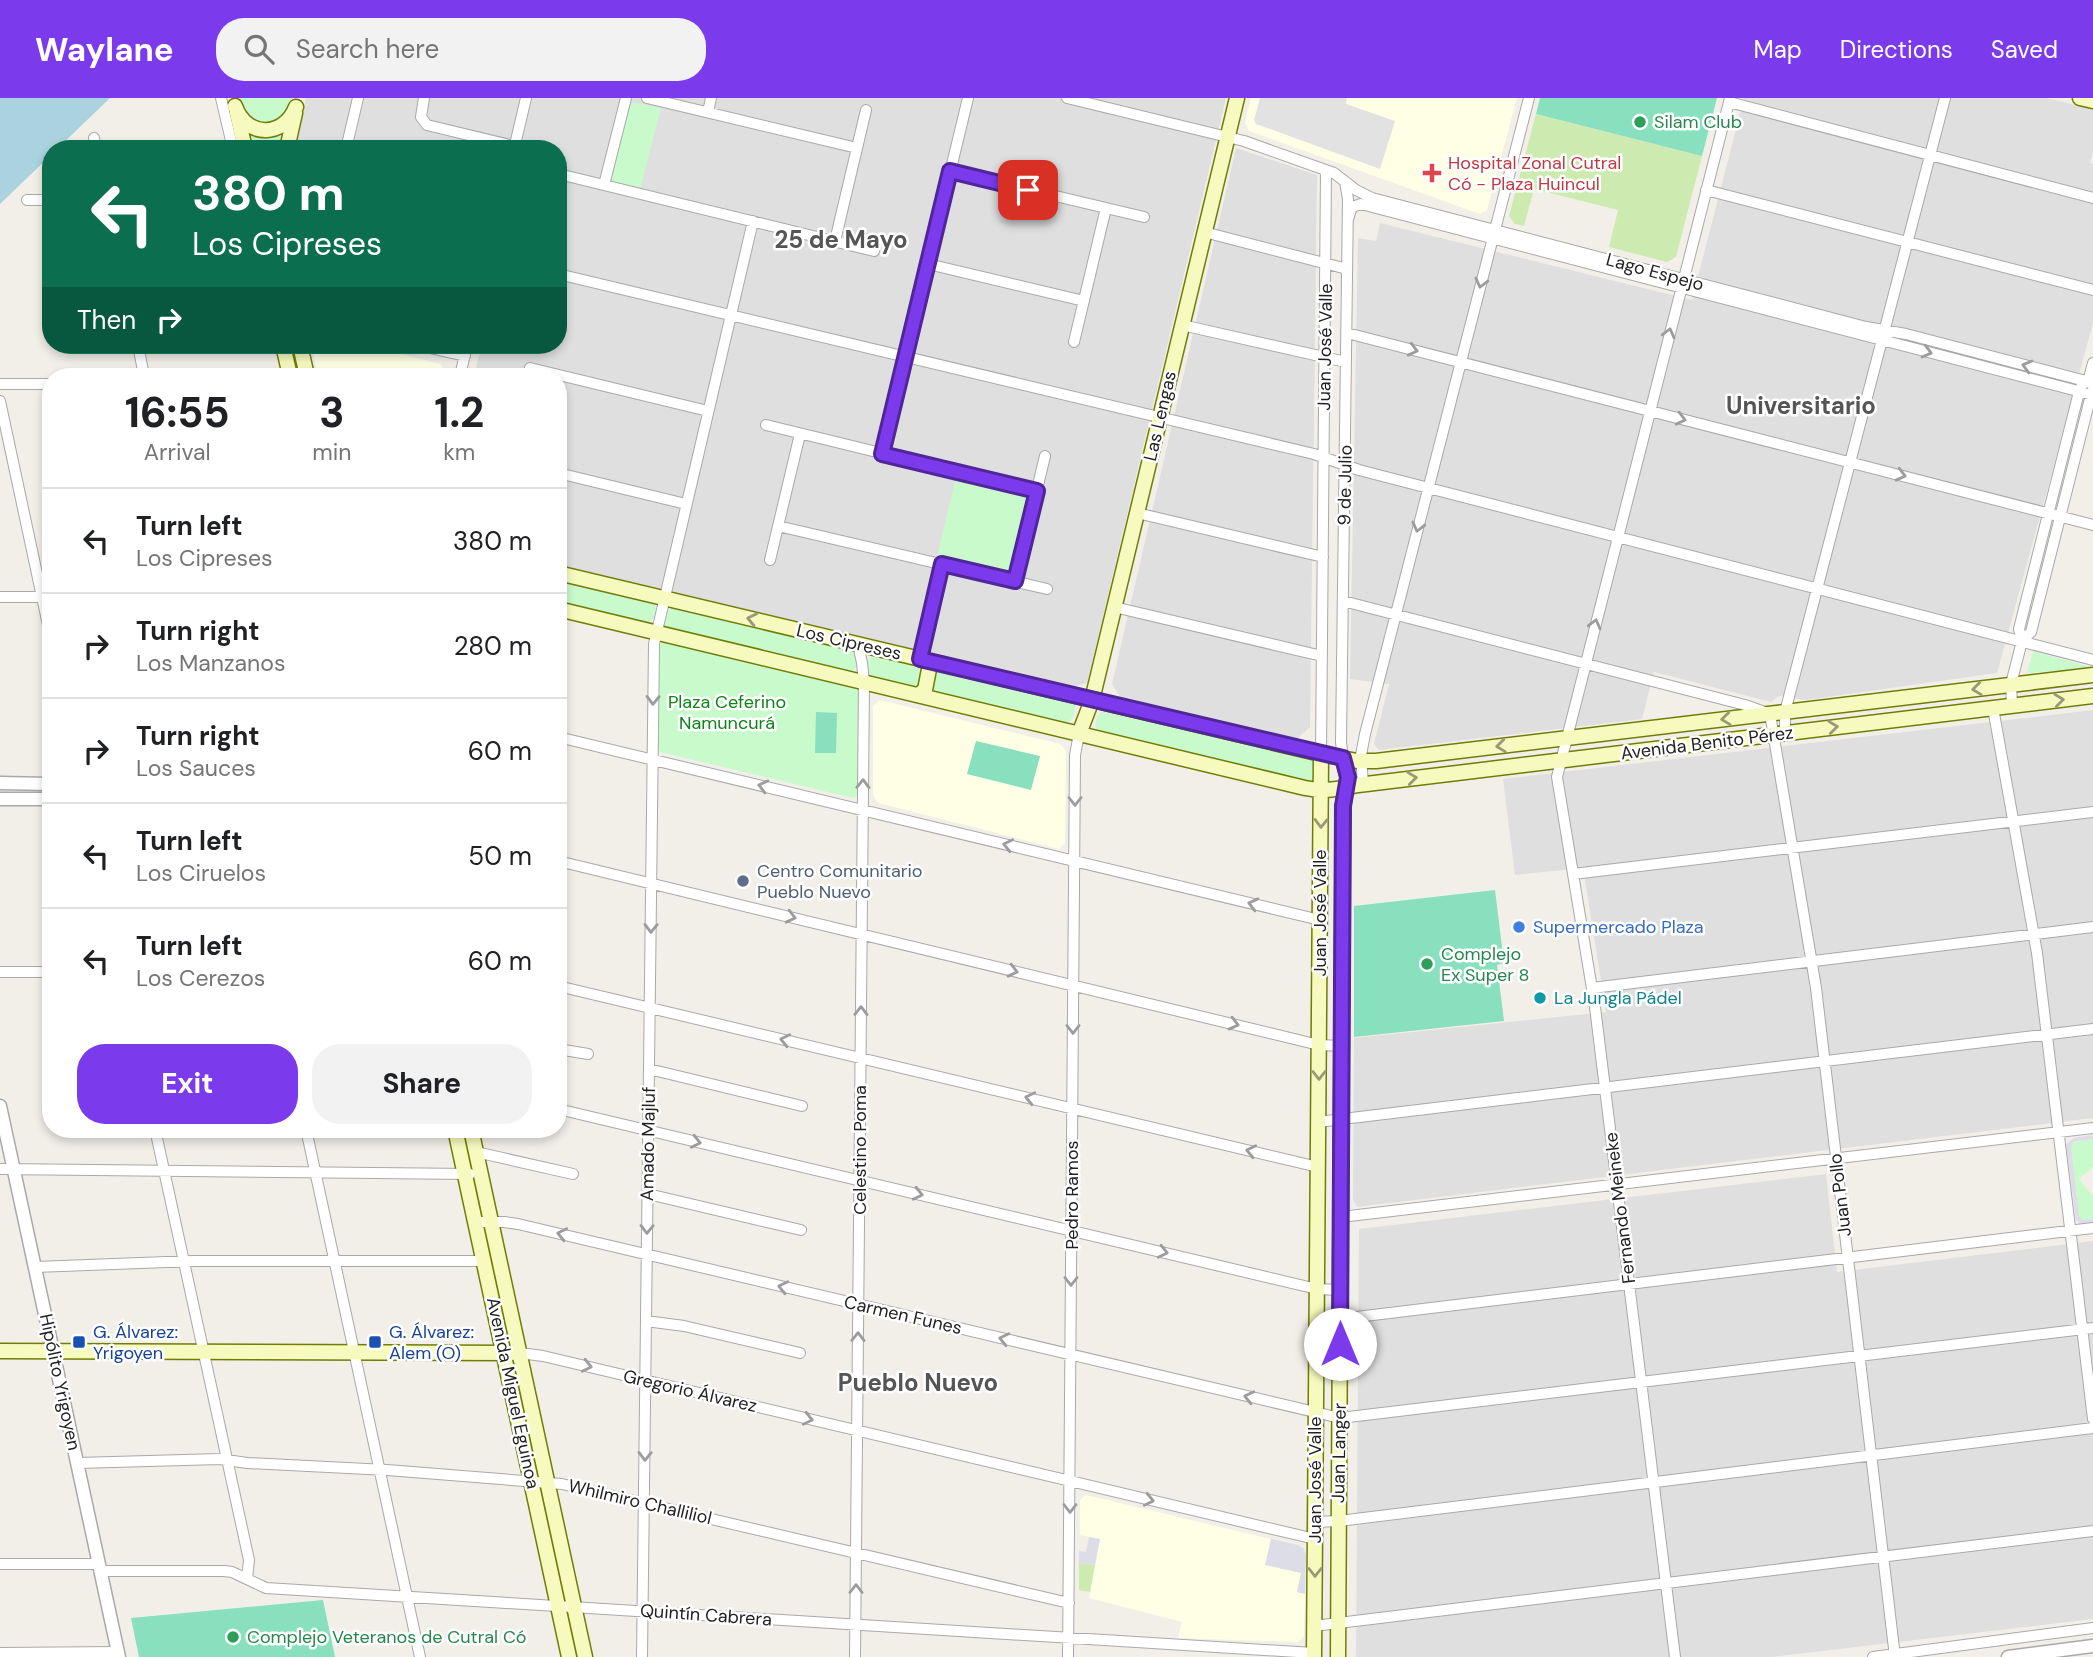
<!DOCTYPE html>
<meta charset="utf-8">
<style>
:root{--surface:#fff;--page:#f2f2f2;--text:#202124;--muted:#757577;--line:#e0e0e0;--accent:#7c3aed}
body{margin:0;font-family:"DM Sans",sans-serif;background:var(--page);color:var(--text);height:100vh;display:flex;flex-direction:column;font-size:26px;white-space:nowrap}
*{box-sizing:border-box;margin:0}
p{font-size:23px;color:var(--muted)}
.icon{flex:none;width:38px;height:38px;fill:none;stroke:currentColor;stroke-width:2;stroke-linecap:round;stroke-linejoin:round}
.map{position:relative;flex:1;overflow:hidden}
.details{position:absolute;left:42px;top:270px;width:525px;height:770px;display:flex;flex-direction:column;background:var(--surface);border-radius:28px;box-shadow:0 4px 10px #0003}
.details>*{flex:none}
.top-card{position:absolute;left:42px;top:42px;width:525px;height:214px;border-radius:28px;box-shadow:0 4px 10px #0003;background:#0b6e4f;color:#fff;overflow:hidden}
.pin{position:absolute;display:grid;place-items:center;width:60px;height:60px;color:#fff;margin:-30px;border-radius:14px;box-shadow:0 4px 10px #0006}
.me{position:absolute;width:77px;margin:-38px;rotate:0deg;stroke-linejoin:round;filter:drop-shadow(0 0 5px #0008)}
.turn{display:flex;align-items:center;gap:24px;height:147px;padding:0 35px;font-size:32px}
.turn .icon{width:91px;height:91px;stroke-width:2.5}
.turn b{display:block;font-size:49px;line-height:60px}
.then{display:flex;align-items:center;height:66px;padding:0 35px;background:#0003;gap:14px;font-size:26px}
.eta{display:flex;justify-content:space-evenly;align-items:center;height:119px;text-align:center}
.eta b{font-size:42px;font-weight:700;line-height:49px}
.cta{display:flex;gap:14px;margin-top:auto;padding:14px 35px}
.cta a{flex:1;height:80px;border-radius:28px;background:var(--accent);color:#fff;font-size:28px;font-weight:700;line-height:80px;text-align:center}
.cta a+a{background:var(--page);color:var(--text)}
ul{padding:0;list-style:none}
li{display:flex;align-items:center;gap:21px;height:105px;padding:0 35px;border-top:2px solid var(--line)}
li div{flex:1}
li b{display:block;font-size:26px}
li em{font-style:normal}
header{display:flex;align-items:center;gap:42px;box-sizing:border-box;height:98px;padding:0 35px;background:var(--accent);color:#fff}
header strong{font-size:33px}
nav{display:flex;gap:38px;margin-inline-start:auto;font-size:24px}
.search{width:490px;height:63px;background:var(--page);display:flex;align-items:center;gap:18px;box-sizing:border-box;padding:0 24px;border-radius:28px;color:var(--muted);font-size:26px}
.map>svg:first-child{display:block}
.residential{fill:#e0dfdf}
.education{fill:#ffffe5}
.grass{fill:#cdebb0}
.park{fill:#c8facc}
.pitch{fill:#88e0be}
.parking{fill:#e2e2e2}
.plaza{fill:#dddde8}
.water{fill:#aad3df}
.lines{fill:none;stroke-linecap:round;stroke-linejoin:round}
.minor-casing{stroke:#a9a9a9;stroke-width:12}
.tertiary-casing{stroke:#a9a9a9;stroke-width:15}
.secondary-casing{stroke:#707d05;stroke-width:17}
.minor{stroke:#fff;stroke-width:10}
.tertiary{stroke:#fff;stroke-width:12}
.secondary{stroke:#f7fabf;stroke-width:14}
.oneway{stroke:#9c9c9c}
.oneway2{stroke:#979978}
.route-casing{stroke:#51269a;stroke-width:18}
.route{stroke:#7c3aed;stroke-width:12}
.leisure-dot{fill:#2e9e5b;stroke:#fff;stroke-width:2.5}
.health-dot{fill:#e0444e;stroke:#fff;stroke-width:2.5}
.service-dot{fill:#5c6f8a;stroke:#fff;stroke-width:2.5}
.shop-dot{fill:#3f7fe0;stroke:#fff;stroke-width:2.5}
.culture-dot{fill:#0f9aa8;stroke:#fff;stroke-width:2.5}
.transit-dot{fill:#1a4fb4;stroke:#fff;stroke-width:2.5}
.labels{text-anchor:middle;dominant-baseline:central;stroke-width:5;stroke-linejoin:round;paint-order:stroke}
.leisure-label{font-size:18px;fill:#27864d;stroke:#fff;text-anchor:start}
.health-label{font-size:18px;fill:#be3a42;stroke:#fff;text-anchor:start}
.street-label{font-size:18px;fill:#222;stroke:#fff}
.park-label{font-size:18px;fill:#0c8416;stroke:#fff}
.service-label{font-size:18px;fill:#4e5e75;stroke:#fff;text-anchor:start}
.shop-label{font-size:18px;fill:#366cbe;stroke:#fff;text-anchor:start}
.culture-label{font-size:18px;fill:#0d838f;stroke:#fff;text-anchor:start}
.transit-label{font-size:18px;fill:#164399;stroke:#fff;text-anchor:start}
.district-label{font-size:24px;font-weight:bold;fill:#555;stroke:#fff}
</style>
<header>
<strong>Waylane</strong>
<div class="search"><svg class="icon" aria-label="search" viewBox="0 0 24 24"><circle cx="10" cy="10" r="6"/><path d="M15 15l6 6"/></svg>Search here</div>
<nav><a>Map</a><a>Directions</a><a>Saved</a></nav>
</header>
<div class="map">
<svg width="2093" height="1559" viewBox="0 0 2093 1559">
<rect width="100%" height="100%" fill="#f2efe9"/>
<path class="residential" d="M306,0H1226L1087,585L1071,589L558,466V278H474L481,249L474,247H558V51H293Z
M1744,0H2046L2093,11V53L2090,65L2093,66V225L1997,575L1806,602L1779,598L1771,604L1654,574L1642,621L1379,652L1374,646L1389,586L1350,581L1358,140L1376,143L1380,125L1692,202Z
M1236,50L1317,77L1310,629L1297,641L1120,599L1112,586Z
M2093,612V1020L1357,1109L1353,1102L1354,940L1606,914L1583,770L1515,777L1503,681Z
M1826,1076L1837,1174L2093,1143V1521L1772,1559H1356L1359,1131Z"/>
<path class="education" d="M1251,0H1517L1487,112L1480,116L1249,33L1245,24Z
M311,247H366L440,266L446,274L445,278H318Z
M880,602L1060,646L1066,653L1065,745L1059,751L878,705L873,697V608Z
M1086,1397L1271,1441L1265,1467L1301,1475L1297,1494L1305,1496L1304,1538L1298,1544L1178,1540L1182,1524L1089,1500L1100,1441L1080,1437V1402Z"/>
<path class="grass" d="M1536,16L1702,58L1676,159L1667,164L1609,149L1618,112L1534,91L1524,128L1515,126L1509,118Z
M1079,1465L1095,1467L1090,1494L1079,1492Z"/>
<path class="park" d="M239,0H292C291,14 282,19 272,27L250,23L239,3Z
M633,4L661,10L640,92L617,86L612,81L628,11Z
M286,31L282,51H250L247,33Z
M956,379L1024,395L1029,398L1030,402L1013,471L1010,474L1004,475L937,459Z
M558,481L652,504L656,510C656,518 653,524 645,526L558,505Z
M674,509L853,552C860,559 859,571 849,575L664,530L663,526L665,514Z
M663,544L857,591L859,594L857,698L853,700L660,654L659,650V549Z
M2033,553L2093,570L2027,575Z
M874,557L924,568L920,591L872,581L867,577C866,568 865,562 874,557Z
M934,570L1074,604L1076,607L1073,619L1067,626L928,594Z
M1105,612L1310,660L1314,662L1315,683L1312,685L1098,634C1093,626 1096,616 1105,612Z
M2093,1041V1069L2079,1081L2093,1098V1121L2082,1122L2079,1118L2071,1049L2072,1045Z"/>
<path class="pitch" d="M1540,0H1717L1702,58L1536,16Z
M816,614L837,615L836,655H815Z
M976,643L1040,658L1031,692L967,676Z
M1495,792L1504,865L1497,867L1504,923L1354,939V808Z
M323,1502L335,1559H139L131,1520Z"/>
<path class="parking" d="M1260,0H1347L1346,6L1395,23L1380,71L1256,26L1254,22Z"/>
<path class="plaza" d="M2093,1037V1041L2073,1044L2071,1049L2079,1118L2082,1122L2093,1121V1125L2080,1126L2076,1122L2066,1046L2074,1040Z
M1089,1439L1100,1441L1095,1467L1079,1465V1453L1086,1454Z
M1271,1441L1298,1447L1304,1451L1306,1458L1305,1496L1297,1494L1301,1475L1265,1467Z"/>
<path class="water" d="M0,0H110L57,51H51V57L0,106Z"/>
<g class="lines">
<defs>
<path id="minor" d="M221,0L233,51
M424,0L421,19L427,27L514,48
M647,0L857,50
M1067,0L1244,43L1334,75L1356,92L1372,100L1866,229L1906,236L2093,285
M1729,4L2093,100
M708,14L711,0
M94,40L96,51
M346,51L358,0
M514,51L526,0
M950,73L1144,119
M567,78L874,153
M604,87L626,0
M1706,92L2093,192
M27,102H51
M1348,121L1352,109L1361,106L2093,297
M1204,134L1347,171
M835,143L866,12
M928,166L1084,203
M558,176L1314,356L1359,372L2093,562
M1182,227L1346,264
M1347,235L2093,427
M1074,244L1106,110
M138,247L144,278
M417,247L465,258
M530,270L708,313
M460,278L467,247
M0,286H51
M0,303L51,541
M766,327L1037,393
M882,356L968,0
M558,375L686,406
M1137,415L1323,459
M778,428L1047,491
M770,462L800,336
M1015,483L1045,358
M0,499H51
M1343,503L1745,607L1770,616L1816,890L1895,1559
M1114,509L1322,558
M2022,543L2019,531L2079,294L2083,285L2088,284L2093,265
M920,561L942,466
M2012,607L2011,586L2022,543L2031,534L2092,293
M1993,610L2037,855L2093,1321
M1785,635V614L1945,0
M558,639L1320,822
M1321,656L1326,72
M1343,661L1341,644L1348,101L1345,84
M1363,686L1361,657L1365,636L1529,0
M558,763L1319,947L1342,948
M1573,776L2093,714
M0,874H51
M558,888L1318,1069
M1592,890L2093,829
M558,951L588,956
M649,971L802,1008
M558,1011L1317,1191L1340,1192
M1318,1024L2093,931
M155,1031L249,1462L247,1481
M306,1031L420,1559
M476,1054L573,1076
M0,1071L470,1076
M648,1096L801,1132
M1341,1119L2093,1030
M476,1124H504L518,1126L1340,1320L2093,1230
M35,1169L193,1163H484
M1340,1221L2093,1130
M646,1223L684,1228L800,1255
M520,1255L543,1258L1315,1441
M77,1365L220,1361L247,1365L387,1372L562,1386L1069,1505
M1315,1424L1339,1423L2093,1330
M0,1466H99
M100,1473H224L232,1474L266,1490L1314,1555
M1314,1528L2093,1433
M0,1555L118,1554
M642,1559L654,546L753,123
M855,1559L864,584L862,565L858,546
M1068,1559L1075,657L1079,636
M1675,1559L1595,909L1557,679L1730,0
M1873,1559L2093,1530"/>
<path id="tertiary" d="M0,685L51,686
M0,701H51
M0,1008L119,1559
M2008,1559L2093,1548"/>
<path id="secondary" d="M2080,0L2093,3
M235,8C246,40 284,40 296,9
M237,15L245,51
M287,51L295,15
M283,247L290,278
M300,247L307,278
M558,475L1321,656L1357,663H1376L2093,577
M558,511L1305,690C1324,694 1339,691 1358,687L2093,598
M918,597L925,592L930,566L926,563
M1079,636L1092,602L1237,0
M455,1031L569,1559
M471,1031L585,1559
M0,1253L512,1255
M1314,1559L1321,656
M1338,1559L1343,708L1348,679L1343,661"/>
</defs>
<use href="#minor" class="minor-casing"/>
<use href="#tertiary" class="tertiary-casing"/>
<use href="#secondary" class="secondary-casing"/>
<use href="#minor" class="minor"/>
<use href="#tertiary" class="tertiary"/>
<use href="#secondary" class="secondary"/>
</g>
<defs><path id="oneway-chevron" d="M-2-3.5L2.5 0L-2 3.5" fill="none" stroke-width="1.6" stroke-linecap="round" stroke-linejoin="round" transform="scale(1.75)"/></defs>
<g class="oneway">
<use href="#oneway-chevron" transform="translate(1481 185) rotate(104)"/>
<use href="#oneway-chevron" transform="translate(1669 235) rotate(-76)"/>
<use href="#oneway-chevron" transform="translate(1413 252) rotate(14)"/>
<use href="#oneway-chevron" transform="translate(1927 254) rotate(15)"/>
<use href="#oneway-chevron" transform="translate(2027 268) rotate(-165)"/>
<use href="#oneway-chevron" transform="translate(1681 321) rotate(14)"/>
<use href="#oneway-chevron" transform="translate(1901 377) rotate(14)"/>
<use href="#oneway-chevron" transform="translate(1418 429) rotate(104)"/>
<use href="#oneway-chevron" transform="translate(1595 526) rotate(-76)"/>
<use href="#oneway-chevron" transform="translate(653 602) rotate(91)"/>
<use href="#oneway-chevron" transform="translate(863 686) rotate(-89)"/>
<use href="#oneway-chevron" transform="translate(763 688) rotate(-166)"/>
<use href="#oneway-chevron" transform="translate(1075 703) rotate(90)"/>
<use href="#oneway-chevron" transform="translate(1008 747) rotate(-167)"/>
<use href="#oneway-chevron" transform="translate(1253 806) rotate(-166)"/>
<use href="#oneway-chevron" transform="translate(791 819) rotate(14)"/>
<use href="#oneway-chevron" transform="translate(651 830) rotate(91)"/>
<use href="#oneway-chevron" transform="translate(1013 873) rotate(14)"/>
<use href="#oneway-chevron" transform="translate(861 913) rotate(-89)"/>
<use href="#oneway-chevron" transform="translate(1234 926) rotate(14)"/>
<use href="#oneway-chevron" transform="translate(1073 931) rotate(90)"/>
<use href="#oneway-chevron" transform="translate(785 942) rotate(-167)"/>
<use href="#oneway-chevron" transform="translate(1030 1000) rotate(-167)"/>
<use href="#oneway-chevron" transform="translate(696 1044) rotate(13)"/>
<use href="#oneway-chevron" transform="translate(1251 1053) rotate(-167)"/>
<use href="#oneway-chevron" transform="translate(918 1096) rotate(13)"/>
<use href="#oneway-chevron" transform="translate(647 1131) rotate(91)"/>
<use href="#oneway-chevron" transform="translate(562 1136) rotate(-167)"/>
<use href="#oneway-chevron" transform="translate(1163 1154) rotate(13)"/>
<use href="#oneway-chevron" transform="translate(1071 1183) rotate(90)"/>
<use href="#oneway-chevron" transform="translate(783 1189) rotate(-167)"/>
<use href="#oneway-chevron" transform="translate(858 1239) rotate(-89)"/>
<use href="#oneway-chevron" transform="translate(1004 1241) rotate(-167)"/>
<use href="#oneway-chevron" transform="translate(587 1268) rotate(13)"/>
<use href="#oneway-chevron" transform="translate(1249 1299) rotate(-167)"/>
<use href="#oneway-chevron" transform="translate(808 1321) rotate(13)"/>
<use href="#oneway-chevron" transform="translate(645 1358) rotate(91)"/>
<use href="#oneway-chevron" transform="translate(1149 1402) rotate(13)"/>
<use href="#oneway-chevron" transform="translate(1070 1410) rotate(90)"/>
<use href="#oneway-chevron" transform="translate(856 1491) rotate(-90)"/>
</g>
<g class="oneway2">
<use href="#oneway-chevron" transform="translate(752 521) rotate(-167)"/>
<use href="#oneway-chevron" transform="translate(1977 591) rotate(173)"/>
<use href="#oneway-chevron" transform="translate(2059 602) rotate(-7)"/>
<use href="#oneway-chevron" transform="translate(1726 621) rotate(173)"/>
<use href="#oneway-chevron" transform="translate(1833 629) rotate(-7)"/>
<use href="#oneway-chevron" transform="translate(1501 648) rotate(173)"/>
<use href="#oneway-chevron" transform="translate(1412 680) rotate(-7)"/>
<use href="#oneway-chevron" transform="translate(1321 725) rotate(91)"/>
<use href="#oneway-chevron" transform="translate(1319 977) rotate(90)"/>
<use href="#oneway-chevron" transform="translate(1315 1474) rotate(90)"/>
</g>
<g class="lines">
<defs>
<path id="route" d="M1028,92L950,73L882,356L1037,393L1015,483L942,466L920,561L1343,660L1348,679L1343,708L1340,1246"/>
</defs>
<use href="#route" class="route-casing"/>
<use href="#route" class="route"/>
</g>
<g class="leisure-dot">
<circle cx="1640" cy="24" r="7"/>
<circle cx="1427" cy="866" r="7"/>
<circle cx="233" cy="1539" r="7"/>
</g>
<path class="health-dot" d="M1428.5 64.5h7v7h7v7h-7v7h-7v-7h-7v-7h7z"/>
<circle class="service-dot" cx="743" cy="783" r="7"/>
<circle class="shop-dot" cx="1519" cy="829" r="7"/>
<circle class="culture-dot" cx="1540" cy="900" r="7"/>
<g class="transit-dot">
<rect x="72" y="1237" width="14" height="14" rx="3.5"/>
<rect x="368" y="1237" width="14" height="14" rx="3.5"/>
</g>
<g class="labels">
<g class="leisure-label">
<text x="1654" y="24">Silam Club</text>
<text x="1441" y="856">Complejo<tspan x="1441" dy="21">Ex Super 8</tspan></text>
<text x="247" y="1539">Complejo Veteranos de Cutral Có</text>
</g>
<g class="health-label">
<text x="1448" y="65">Hospital Zonal Cutral<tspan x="1448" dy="21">Có - Plaza Huincul</tspan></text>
</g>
<g class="street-label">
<text transform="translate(1655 174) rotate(15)">Lago Espejo</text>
<text transform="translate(1325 249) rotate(-89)">Juan José Valle</text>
<text transform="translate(1160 318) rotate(-77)">Las Lengas</text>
<text transform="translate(1345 387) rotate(-89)">9 de Julio</text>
<text transform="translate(849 544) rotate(13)">Los Cipreses</text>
<text transform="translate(1707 645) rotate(-7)">Avenida Benito Pérez</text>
<text transform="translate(1320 815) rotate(-90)">Juan José Valle</text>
<text transform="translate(648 1046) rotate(-89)">Amado Majluf</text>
<text transform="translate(860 1052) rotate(-90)">Celestino Poma</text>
<text transform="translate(1072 1097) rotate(-90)">Pedro Ramos</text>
<text transform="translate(1840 1097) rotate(-97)">Juan Pollo</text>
<text transform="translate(1620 1110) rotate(-97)">Fernando Meineke</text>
<text transform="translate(903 1217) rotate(13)">Carmen Funes</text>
<text transform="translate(60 1284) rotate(78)">Hipólito Yrigoyen</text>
<text transform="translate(690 1293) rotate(13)">Gregorio Álvarez</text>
<text transform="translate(513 1295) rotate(78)">Avenida Miguel Eguinoa</text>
<text transform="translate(1339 1355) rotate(-89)">Juan Langer</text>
<text transform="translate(1315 1382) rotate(-90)">Juan José Valle</text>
<text transform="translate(640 1404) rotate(13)">Whilmiro Challiliol</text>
<text transform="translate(706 1517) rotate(4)">Quintín Cabrera</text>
</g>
<g class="park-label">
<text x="727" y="604">Plaza Ceferino<tspan x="727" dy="21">Namuncurá</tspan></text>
</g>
<g class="service-label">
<text x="757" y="773">Centro Comunitario<tspan x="757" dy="21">Pueblo Nuevo</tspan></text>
</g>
<g class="shop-label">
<text x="1533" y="829">Supermercado Plaza</text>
</g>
<g class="culture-label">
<text x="1554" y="900">La Jungla Pádel</text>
</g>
<g class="transit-label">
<text x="93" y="1234">G. Álvarez:<tspan x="93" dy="21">Yrigoyen</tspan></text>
<text x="389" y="1234">G. Álvarez:<tspan x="389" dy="21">Alem (O)</tspan></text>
</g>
<g class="district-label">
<text x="841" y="141">25 de Mayo</text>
<text x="1801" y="307">Universitario</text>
<text x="918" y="1284">Pueblo Nuevo</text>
</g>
</g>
</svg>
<div class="pin" style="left:1028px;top:92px;background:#d93025"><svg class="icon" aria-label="arrive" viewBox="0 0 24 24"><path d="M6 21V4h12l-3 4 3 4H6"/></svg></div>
<svg class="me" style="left:1340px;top:1246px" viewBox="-20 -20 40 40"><circle r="19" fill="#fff"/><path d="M0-13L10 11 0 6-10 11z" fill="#7c3aed"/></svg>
<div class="top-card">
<div class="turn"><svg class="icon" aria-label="left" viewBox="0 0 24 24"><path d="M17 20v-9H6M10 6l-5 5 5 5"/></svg><div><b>380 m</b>Los Cipreses</div></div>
<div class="then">Then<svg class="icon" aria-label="right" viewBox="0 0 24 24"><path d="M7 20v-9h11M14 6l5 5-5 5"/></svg></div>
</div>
<section class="details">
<div class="eta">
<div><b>16:55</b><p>Arrival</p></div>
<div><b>3</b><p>min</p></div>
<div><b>1.2</b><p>km</p></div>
</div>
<ul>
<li><svg class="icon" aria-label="left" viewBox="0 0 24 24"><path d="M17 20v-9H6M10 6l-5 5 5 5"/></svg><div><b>Turn left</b><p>Los Cipreses</p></div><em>380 m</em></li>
<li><svg class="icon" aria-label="right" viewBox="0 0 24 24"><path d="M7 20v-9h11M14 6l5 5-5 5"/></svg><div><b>Turn right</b><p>Los Manzanos</p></div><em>280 m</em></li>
<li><svg class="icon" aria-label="right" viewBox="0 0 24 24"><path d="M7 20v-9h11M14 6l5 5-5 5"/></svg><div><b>Turn right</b><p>Los Sauces</p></div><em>60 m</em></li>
<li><svg class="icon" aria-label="left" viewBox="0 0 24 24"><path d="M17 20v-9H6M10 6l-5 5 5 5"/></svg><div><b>Turn left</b><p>Los Ciruelos</p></div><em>50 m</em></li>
<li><svg class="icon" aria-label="left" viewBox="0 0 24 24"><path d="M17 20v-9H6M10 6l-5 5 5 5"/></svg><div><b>Turn left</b><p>Los Cerezos</p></div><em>60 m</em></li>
</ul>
<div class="cta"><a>Exit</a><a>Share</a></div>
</section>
</div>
